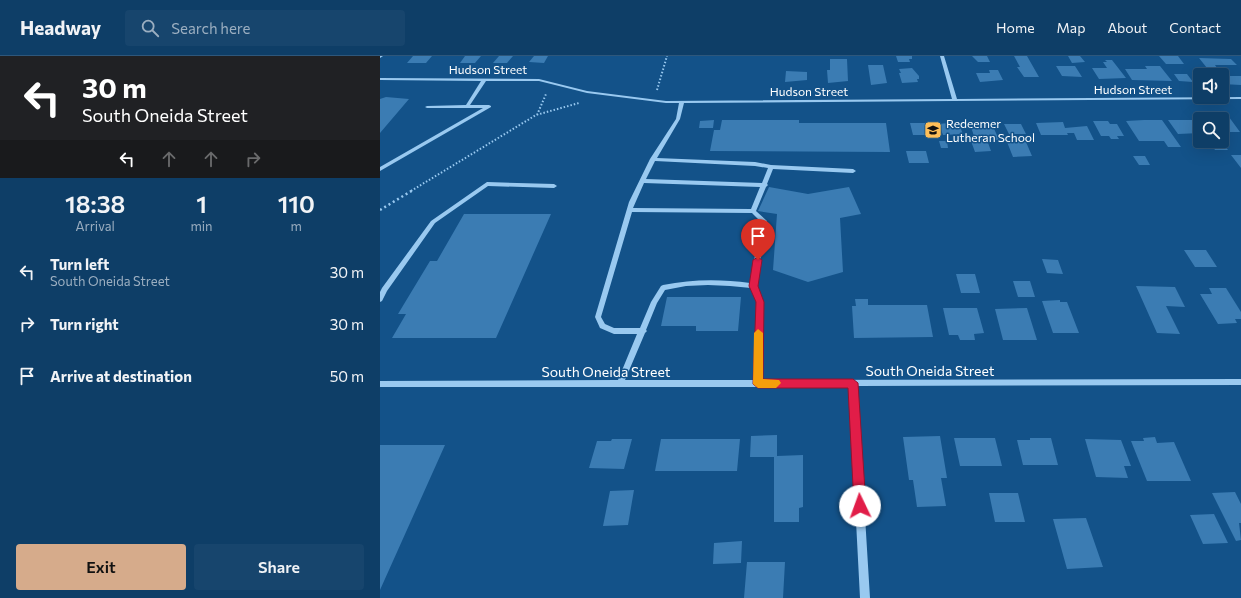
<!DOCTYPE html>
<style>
:root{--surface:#0e3e67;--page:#17456d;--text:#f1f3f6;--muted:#9baec0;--line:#2e577b;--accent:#d6ab8b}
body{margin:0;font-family:Commissioner,sans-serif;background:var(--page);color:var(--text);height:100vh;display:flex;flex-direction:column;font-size:15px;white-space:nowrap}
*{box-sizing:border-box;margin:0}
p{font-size:13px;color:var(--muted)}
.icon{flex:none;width:22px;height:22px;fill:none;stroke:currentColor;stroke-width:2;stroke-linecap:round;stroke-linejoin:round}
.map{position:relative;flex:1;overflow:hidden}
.side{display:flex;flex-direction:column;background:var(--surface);width:380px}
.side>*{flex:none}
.top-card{background:#202124;color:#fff;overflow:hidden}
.buttons{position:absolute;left:813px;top:12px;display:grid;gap:8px}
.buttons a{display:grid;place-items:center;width:36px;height:36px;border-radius:4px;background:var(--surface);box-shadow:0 4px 16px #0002,0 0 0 1px var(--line);font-size:20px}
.pin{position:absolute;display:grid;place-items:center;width:34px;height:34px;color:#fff;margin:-41px -17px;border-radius:50% 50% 50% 0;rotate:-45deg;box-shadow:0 0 4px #0007}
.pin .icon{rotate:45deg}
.me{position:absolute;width:44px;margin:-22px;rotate:357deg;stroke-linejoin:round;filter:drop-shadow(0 0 3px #0008)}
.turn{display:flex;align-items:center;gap:14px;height:84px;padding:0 16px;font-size:18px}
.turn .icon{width:52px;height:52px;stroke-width:2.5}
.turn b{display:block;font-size:28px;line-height:34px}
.lanes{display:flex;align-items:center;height:38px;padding:0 16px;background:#0003;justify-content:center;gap:20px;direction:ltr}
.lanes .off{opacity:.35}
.eta{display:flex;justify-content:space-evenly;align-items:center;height:68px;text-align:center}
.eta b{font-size:24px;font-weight:600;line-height:28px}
.cta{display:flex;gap:8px;margin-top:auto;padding:8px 16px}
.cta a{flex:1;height:46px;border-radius:4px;background:var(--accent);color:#111;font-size:16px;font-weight:600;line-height:46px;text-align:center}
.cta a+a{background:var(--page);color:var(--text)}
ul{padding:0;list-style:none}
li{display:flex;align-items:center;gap:12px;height:52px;padding:0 16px}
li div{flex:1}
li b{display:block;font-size:15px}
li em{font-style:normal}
header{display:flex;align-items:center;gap:24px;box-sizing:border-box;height:56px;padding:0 20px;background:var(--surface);border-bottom:1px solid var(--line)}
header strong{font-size:19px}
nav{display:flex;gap:22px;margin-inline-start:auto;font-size:14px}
.search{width:280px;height:36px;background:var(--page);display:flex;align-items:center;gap:10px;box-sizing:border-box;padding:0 14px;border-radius:4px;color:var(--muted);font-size:15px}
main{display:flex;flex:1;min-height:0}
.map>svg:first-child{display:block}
.building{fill:#3b7cb3}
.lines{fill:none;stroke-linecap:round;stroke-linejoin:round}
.path-far1{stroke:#99c9f0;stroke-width:2;stroke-dasharray:1.5 2;stroke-linecap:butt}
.path{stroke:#99c9f0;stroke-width:2.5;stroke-dasharray:2 3;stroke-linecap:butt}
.minor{fill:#99c9f0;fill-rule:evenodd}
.route{fill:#e11d48;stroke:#92132f}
.slow{fill:#f59e0b}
.labels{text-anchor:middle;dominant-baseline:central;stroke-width:3;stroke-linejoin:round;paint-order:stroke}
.far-street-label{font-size:12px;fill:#fff;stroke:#135289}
.far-poi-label{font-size:12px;fill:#fff;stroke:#135289;text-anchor:start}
.street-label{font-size:14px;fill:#fff;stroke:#135289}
</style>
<header>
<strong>Headway</strong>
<div class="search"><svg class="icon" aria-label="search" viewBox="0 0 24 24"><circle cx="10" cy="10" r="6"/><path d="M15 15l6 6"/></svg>Search here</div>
<nav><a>Home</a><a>Map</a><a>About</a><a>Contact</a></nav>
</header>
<main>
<section class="side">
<div class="top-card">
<div class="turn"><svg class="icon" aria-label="left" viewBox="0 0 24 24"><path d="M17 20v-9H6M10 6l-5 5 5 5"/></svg><div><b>30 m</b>South Oneida Street</div></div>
<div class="lanes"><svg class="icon" aria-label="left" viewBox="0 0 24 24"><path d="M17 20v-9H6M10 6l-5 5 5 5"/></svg><svg class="icon off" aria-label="ahead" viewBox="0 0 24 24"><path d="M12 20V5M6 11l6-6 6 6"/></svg><svg class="icon off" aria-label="ahead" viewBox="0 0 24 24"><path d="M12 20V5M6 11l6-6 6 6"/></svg><svg class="icon off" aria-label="right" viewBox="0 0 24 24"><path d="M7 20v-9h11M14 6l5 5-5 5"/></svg></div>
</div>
<div class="eta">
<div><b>18:38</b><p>Arrival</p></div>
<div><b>1</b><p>min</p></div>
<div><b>110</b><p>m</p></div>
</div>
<ul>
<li><svg class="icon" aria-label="left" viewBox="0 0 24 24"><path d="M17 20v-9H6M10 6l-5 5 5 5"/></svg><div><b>Turn left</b><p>South Oneida Street</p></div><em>30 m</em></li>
<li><svg class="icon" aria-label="right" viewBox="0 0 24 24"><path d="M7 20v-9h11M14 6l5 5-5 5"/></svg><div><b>Turn right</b></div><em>30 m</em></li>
<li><svg class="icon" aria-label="arrive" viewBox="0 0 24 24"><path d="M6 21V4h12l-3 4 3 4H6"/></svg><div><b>Arrive at destination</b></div><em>50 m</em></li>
</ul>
<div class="cta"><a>Exit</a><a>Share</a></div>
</section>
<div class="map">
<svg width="861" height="542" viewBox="0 0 861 542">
<rect width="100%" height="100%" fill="#135289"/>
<path class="building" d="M33,0H52L46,7H27Z
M85,0H101L95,7H80Z
M119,0H133L127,7H113Z
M154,0H168L164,7L149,6Z
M516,0H532V3H529L530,6H518Z
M592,0H607L610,6H598Z
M634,0H647L659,21H644L637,11H640Z
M688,0H700L705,6L692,7Z
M779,0H798L804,8H786Z
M819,2L851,3L857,9H835L837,12H827Z
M450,3H467L468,25L448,27L447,14H450Z
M725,4H732L746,22L719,23L712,12H727L723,6H727Z
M488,9H503L507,27L491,29Z
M676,10H695L702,21L682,20Z
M765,10H780L792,25L752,24L745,13H767Z
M532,12L539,20V23H537L538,26L522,27L519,17H521L519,13Z
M609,14H618L623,24L600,26L596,17H610Z
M406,15L427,16V24L405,26Z
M794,18H807L813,26L799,25Z
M842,20H861V29L842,28Z
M6,41L29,43L0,77V43Z
M836,61H849L860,76H847L842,69V63Z
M334,64L333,72H319L320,65Z
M342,64H419V67H506L510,96L330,95L334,74H340Z
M764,64H782L801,91H788L784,85H759L746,65Z
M788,64H817L820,68V77L798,78Z
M713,65H728L730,68H737L744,80H737L739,83H731L729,80H721Z
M578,66L583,78L563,79L559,68Z
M605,66V68H612L619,84H607L611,95L595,96L591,85H599L597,80H594L590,68Z
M683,66L685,72L707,70L714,84H697L694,77H687L688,79H661L656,67Z
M530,67H548L551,79H533Z
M624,68H641L646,78H629Z
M559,85H567L568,92H561Z
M829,85H841L848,94H835Z
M627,86H646L652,100L633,101Z
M526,95H546L549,107H529Z
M851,99H861V112Z
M753,100H765L770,109H759Z
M389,131L428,138L469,131L481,158L460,162L463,216L428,226L393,214L397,158L378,155Z
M84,158H171L116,282H12L26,258H18L50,205H57Z
M804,194H826L837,211H815Z
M662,203L678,204L683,218L667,217Z
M576,218H595L600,237H581Z
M633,225H650L655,241H638Z
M756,230L795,231L805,251L786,250L800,278L777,277Z
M829,232H846L861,256V263H855L857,267L838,268L820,238H832Z
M287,241H361L358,275H316V270H281Z
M475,243H488V249H547L553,281L474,282L472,250H476Z
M680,244V246H687L699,277H673L662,245Z
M563,252H597L604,277L594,278L595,284H580L578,279H569Z
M647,252L657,284H623L615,253Z
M397,379V400L423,399V451L419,452V466H394V401H370L371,380Z
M560,380L567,422H561L566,450L537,451L533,424H529L523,381Z
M775,381L777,387L794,386L811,425H767L751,385H764L763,382Z
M574,382H615L622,410H580Z
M650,382H671L678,409H643L637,384H650Z
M232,383H252L244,413L209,412L217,385H231Z
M281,383H360L357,415H275Z
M705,383L741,384L751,410H744L748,422L716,421Z
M0,389H65L0,534Z
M254,434L248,469L223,470L230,435Z
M855,436L861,448V467H859L861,484L856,485L832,437Z
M609,437H638L645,466H615Z
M834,458L848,487L823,488L810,459Z
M706,462L723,511L687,513L673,463Z
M362,485L361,507L333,508L334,487Z
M367,506H405L403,542H364Z"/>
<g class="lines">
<path class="path-far1" d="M277,34L287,0
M157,59L166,38
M31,135L156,59L199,47"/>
<path class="path" d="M0,154L33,134"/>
<path class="minor" d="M0,0H3L0,2Z
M560,0H564L577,43L861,41V43L304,47L300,63L277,102L375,106L391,109L473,113L476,115L473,117L393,113L387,128L388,129L386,131L376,155L387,165L376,230L383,246L382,324L861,323V329L477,330L490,542H480L469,330L378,331H0V325L238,324L257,278H234L220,272L215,261L249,146L270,103L296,63L299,47H286L207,37L159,25H106L90,49H109L111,50V51L0,115V111L103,52H47L45,51L47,50L86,49L101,25L0,24V22L159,23L207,35L286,45L572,43ZM275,105L375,110L388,112L382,127L266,123ZM264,127L380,131L371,153L253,152ZM252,156L372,157L381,166L370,227C341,223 312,223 283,229L281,230L271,246L260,272H234L225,268L221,261ZM328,229L350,230L371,232L377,246L374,324H245L265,277L267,275L266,274L277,247L285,234L306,230Z
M107,126L174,128L177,130L174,132L108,130L55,167L7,235L2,245L0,246V236L2,232L51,165Z"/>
</g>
<path class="route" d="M378,201L382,204L378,230L384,246L383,323H473L478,327L486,450L484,454L480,456L476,454L474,450L468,332H378L373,328L376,246L369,230L373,204Z"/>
<path class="slow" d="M378,273L383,277V323L399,324L401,327L396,332H378L373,328L374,277Z"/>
<defs>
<symbol id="school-square" viewBox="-11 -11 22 22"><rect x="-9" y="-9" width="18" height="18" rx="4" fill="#ffbf58" stroke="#135289"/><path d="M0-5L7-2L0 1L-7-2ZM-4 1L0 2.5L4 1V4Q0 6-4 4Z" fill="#111"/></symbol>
</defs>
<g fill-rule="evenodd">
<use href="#school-square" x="543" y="64" width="20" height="20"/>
</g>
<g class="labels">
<g class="far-street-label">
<text x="108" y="13">Hudson Street</text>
<text x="753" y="33">Hudson Street</text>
<text x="429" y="35">Hudson Street</text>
</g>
<g class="far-poi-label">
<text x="566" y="67">Redeemer<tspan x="566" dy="14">Lutheran School</tspan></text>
</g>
<g class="street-label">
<text x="550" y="314">South Oneida Street</text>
<text x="226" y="315">South Oneida Street</text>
</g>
</g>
</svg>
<div class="buttons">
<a><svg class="icon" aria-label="sound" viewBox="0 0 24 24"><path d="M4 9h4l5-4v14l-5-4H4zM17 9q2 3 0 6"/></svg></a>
<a><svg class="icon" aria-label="search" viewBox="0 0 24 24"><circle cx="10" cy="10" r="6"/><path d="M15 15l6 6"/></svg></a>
</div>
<div class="pin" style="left:378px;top:204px;background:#d93025"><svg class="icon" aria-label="arrive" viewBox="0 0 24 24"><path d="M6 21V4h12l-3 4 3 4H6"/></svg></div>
<svg class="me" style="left:480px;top:450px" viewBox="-20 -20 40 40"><circle r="19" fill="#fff"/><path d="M0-13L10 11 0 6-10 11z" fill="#e11d48"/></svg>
</div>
</main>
